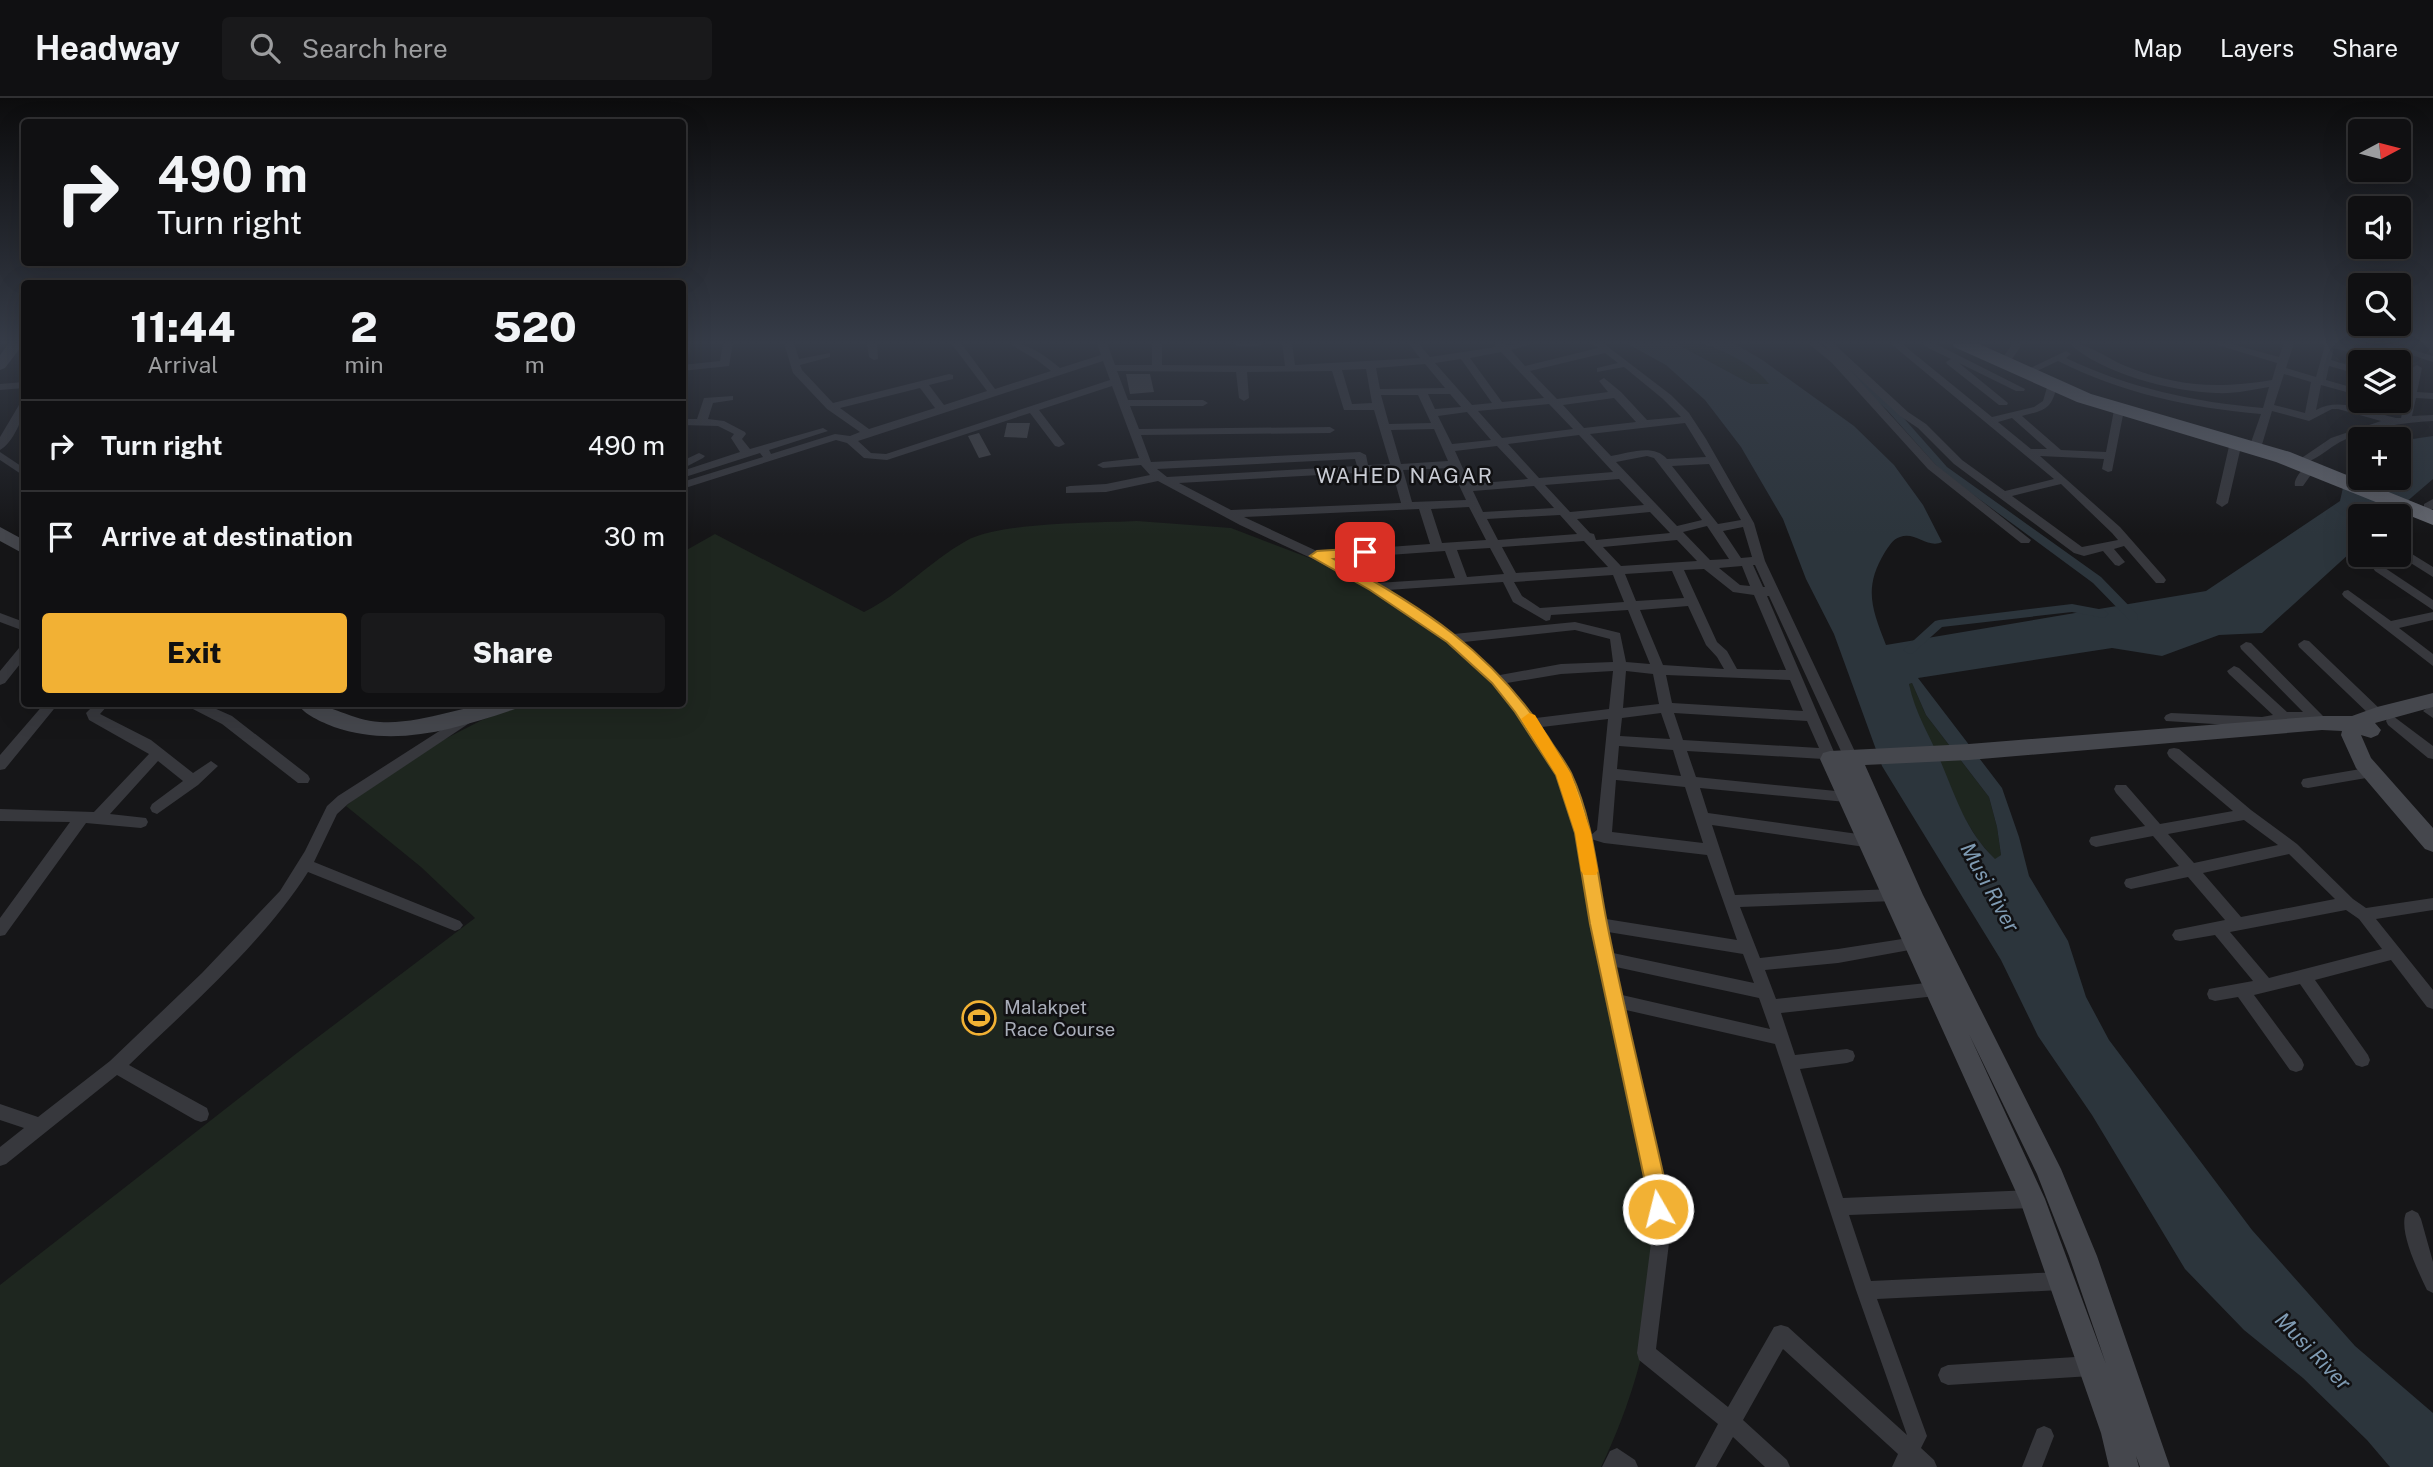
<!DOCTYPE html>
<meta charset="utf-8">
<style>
:root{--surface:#101012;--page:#19191b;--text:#f1f3f6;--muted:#9c9d9f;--line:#303032;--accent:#f2b134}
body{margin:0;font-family:"Public Sans",sans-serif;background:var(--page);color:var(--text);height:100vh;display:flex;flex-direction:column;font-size:26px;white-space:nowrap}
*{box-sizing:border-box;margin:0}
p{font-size:23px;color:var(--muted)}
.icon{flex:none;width:38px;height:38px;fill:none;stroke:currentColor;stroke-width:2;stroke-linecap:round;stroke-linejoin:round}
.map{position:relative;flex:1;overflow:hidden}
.sheet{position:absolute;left:21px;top:182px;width:665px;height:427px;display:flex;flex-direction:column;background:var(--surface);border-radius:7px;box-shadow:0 7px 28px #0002,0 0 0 2px var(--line)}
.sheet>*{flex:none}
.banner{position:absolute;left:21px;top:21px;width:665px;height:147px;border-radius:7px;box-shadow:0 7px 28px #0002,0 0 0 2px var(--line);background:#101012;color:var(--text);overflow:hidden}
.needle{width:46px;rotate:83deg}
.buttons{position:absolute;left:2348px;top:21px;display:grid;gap:14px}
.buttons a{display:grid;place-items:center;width:63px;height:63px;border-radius:7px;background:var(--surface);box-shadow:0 7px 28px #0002,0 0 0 2px var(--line);font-size:35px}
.pin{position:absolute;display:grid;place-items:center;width:60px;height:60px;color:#fff;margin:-30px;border-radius:14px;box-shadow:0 4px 10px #0006}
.me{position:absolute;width:77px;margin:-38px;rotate:352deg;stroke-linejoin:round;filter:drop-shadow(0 0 5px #0008)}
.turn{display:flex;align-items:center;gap:24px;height:147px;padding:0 21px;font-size:32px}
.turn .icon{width:91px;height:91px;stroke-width:2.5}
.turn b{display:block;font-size:49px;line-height:60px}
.eta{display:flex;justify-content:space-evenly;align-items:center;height:119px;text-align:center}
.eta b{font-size:42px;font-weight:800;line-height:49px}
.primary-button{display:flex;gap:14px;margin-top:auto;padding:14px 21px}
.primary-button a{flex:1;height:80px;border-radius:7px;background:var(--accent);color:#111;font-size:28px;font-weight:800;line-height:80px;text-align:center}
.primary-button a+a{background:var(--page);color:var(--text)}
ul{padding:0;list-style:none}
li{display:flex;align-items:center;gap:21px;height:91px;padding:0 21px;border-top:2px solid var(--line)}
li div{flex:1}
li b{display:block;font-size:26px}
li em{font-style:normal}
header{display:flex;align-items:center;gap:42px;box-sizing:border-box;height:98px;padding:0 35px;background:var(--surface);border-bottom:2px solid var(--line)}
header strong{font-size:33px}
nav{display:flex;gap:38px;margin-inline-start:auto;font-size:24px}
.search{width:490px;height:63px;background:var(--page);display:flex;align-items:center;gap:18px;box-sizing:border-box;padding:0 24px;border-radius:7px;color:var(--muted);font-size:26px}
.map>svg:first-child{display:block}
.green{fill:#1e261f}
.water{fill:#2c353c;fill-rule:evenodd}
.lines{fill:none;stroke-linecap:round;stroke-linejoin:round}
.canal{fill:#2c353c;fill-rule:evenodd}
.building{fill:#404145}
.street{fill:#37383d;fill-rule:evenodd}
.secondary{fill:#45474d;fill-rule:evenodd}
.highway{fill:#63666e;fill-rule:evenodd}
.route{fill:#f2b134;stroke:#9d7322;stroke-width:2}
.slow{fill:#f59e0b}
.labels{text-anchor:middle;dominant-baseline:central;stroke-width:5;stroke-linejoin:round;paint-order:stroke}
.poi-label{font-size:19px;fill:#a8adb8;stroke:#111113;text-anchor:start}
.neighbourhood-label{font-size:21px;letter-spacing:2px;fill:#c9ccd4;stroke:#111113}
.water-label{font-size:21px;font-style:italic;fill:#7f9bb3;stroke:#111113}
</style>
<header>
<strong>Headway</strong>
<div class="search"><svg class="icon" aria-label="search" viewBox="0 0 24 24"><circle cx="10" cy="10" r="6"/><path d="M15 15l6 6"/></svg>Search here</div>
<nav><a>Map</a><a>Layers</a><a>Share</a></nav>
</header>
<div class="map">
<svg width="2433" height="1369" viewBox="0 0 2433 1369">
<rect width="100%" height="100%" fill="#161618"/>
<path class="green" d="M1675,245C1710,245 1747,259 1770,286H1751Z
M1137,423L1231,430L1320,464L1374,491L1448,543L1508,596L1566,688L1650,1095C1652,1113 1656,1131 1656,1149C1655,1225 1634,1301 1601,1369H0V1187L297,955L475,820L421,769L346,708L377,682L441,643L482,622L525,606H682L683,454L715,436L864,514C901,496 930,463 966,443C999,424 1096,425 1137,423Z
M1912,585L1926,617L1989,699L1997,729L2001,757L1995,762L1978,742L1957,708L1914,611L1909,586Z"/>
<path class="water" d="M1626,245H1675L1751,286H1769C1755,267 1723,252 1700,245H1733L1761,261L1854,328L1894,367L1923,407L1942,444C1928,451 1915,433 1900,439C1893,441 1889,448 1885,454C1863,490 1872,511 1886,547L2206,493L2340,403L2348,367L2361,355V380H2399V343L2433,338V381L2390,418H2361V445L2262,535L2219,537L2162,558L2112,550L1918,580L2002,690L2019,739L2029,778L2068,843L2086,899L2109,942L2252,1132L2355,1248L2433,1315V1369H2390L2367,1342L2303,1280L2244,1232L2185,1171L2092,1017L2038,938L2001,862L1882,668L1834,536L1806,481L1783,421L1741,349L1705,302L1666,267ZM1912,585L1926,617L1989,699L1997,729L2001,757L1995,761C1965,732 1956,699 1940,662C1929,636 1915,615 1909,586Z"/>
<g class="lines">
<path class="canal" d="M1849,270L1893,308L1947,369L2101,479L2137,516L2138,519L2137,522H2129L2093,485L1941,373L1887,312L1846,275L1844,273Z
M2072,506L2104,512L2109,516L2104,520L2072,514L1942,529L1913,555L1909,556L1903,552L1935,523L1939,522Z"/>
</g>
<path class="building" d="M1126,276H1150L1154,294L1130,296Z
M1007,325H1030L1027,340L1004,339Z
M979,335L991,357L979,360L968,338Z"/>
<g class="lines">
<path class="street" d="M723,245H733L729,268L682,273V267L720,263Z
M784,245H794L799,261L830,255V259L800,267L802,272L833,305L949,276L953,277V281L929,287L944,307L987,293L951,245H961L995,291L1051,273L1037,262L1008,245C1029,245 1044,257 1060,270L1101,257L1097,245H1107L1115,267H1152V245H1162V267L1285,268L1282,245H1292L1295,267L1420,260L1408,245H1418L1430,259L1496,249L1495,245H1504L1506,247L1536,245L1511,252L1525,268L1598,250L1590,245H1603L1671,297L1689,315L1706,341L1754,425L1765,463L1858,660L1851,665L1846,664L1769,498H1767L1837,661L1830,666L1823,661L1687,653L1696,679L1846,694L1851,695L1853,699L1851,703L1846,704L1700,690L1708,715L1865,737L1870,739L1872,743L1870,747L1865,749L1712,727L1735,797L1894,791L1899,793L1901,797L1899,801L1894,803L1740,809L1760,860L1838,851L1915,839L1920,840L1923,845L1920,850L1915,851L1838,865L1765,872L1776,901L1936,884L1942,886L1944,891L1942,896L1936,898L1781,915L1795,957L1847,951L1853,953L1855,958L1853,963L1847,965L1800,971L1843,1100L2032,1092L2038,1095L2041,1101L2038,1107L2032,1110L1849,1117L1871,1183L2061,1174L2067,1177L2070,1183L2067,1189L2061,1192L1877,1201L1927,1338L1921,1350L1934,1362L1937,1369H1892L1898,1356L1783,1251L1743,1322L1787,1362L1790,1369H1765L1733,1339L1716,1369H1695L1718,1326L1639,1262L1637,1255L1652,1137L1646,1085L1591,826L1576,735L1557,677L1528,629L1492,585L1447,544L1371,492L1313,461L1240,427L1158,383L1106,394L1066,395V389L1070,388L1106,386L1150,377L1141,367L1103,370L1097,367L1103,364L1139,360L1112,288L1039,312L1065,346L1059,349L1055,348L1030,315L887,362L864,360L847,345L836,342L682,391V384L763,359L760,355L682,380V373L740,354L731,340L734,336L718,328L682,327V321H697L704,300L733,298V302L713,305L708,321L724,323L745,334L746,336L742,341L750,351L823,330L828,333L769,352L771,356L835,336L850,338L860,334L827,311L793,275ZM1501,254L1544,300L1502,304L1470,260ZM1605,255L1618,265L1597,270V274L1624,269L1663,301L1681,319L1647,322L1621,294L1604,280L1599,283L1608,294L1557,301L1530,273ZM1461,261L1492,305L1472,307L1435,265ZM1103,263L1110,282L886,356L871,355L858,343ZM1425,266L1445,290L1380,291L1376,270ZM1366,271L1372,305L1352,306L1342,272ZM1117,273L1236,274L1239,300L1244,303L1249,300L1247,274L1332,273L1344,312H1374L1390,366L1368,367L1366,357L1360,354L1151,364L1141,337L1330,335L1335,332L1330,329L1139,331L1130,308H1203L1208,305L1203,302H1128ZM920,290L935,310L869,331L840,310ZM1428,296H1450L1461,309L1435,311ZM1381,297H1418L1431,325L1389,326ZM1614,300L1636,324L1584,330L1563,307ZM1549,306L1573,331L1502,340L1478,313ZM1467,314L1491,342L1452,346L1438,318ZM1685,325L1706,359L1667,361C1654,345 1628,355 1611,358L1590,336ZM1434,331L1448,363L1401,366L1391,332ZM1579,337L1613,374L1539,380L1508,346ZM1497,348L1528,381L1470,386L1455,353ZM1647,358L1654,360L1702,422L1677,428L1616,364ZM1355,361L1357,368L1167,379L1157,371ZM1709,366L1741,422L1718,426L1672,368ZM1451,370L1466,402L1412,404L1403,372ZM1392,373L1401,405L1231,412L1179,385ZM1619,381L1644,407L1570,414L1545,387ZM1534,388L1554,410L1483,414L1473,393ZM1469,409L1486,442L1442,445L1431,411ZM1419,411L1430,446L1319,454L1244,419ZM1650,414L1670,435L1596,442L1594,436L1590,435L1577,421ZM1560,417L1577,436L1498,442L1487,421ZM1707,428L1729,461L1710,462L1683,434ZM1743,429L1752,459L1741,460L1723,433ZM1677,442L1697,463L1621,468L1603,449ZM1584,443L1608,469L1516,475L1502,449ZM1490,450L1504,476L1467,479L1457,452ZM1445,453L1455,480L1377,485L1332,461ZM1753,467H1755L1765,489H1763ZM1742,468L1750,488L1740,487L1719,470ZM1704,471L1733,494L1754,497L1786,572L1737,571L1727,553L1717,544L1684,472ZM1672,473L1684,500L1636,503L1625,476ZM1613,477L1624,504L1540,510L1522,498L1514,484ZM1503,484L1513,504L1546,523L1550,522L1551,517L1628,512L1650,566L1626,564L1620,535L1575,524L1454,536L1388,492ZM1688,508L1706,547L1717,559L1724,571L1663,567L1640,512ZM1575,532L1610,541L1613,564L1561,566L1500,577L1464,544ZM1613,573L1609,611L1536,620L1507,585L1561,576ZM1626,573L1653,576L1659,606L1623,610ZM1666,577L1790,582L1803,613L1672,605ZM1661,615L1670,641L1620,638L1622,620ZM1674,615L1807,623L1819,650L1683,642ZM1608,621L1597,732L1591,737L1571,676L1542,629ZM1619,648L1673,652L1681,678L1617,671ZM1616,682L1685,689L1703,745L1612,734ZM1591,741L1604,745L1707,757L1737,842L1606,821ZM1608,834L1743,856L1754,885L1613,855ZM1616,869L1759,900L1770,931L1622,897ZM1626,912L1775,946L1856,1192L1907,1337L1788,1229L1781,1227L1774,1229L1728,1309L1656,1251L1670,1137L1664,1085Z
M867,245H877L878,261L874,262L869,259Z
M1231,245H1266C1258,250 1239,250 1231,245Z
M1808,245H1819L1830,253L1822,245H1833L1908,314L1926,326L1962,362L2005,393L2054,381L1890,245H1901L1992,319L2034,309L2043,303L2048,286H2056L2057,288C2051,312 2045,312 2022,318L2061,352L2106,354L2114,312L2119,309L2123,310L2124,312L2112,373L2108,374L2102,371L2104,361L2040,358L2120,429L2164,479L2166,482L2164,485H2156L2124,448L2114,451L2125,464L2119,468L2115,467L2103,453L2084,458L2074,455L1954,366L1918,330L1900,318L1848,270L1936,367L2031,442L2029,445H2021L1928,371L1832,265ZM2012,320L2047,351H2031L1998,324ZM2061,386L2112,435L2118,442L2082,449L2012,398Z
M1924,245H1934L2025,291L2024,293H2016L1959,265L2008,305L2007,307H1999L1947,266L1946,264L1951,261L1924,248Z
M2013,245H2023L2008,267H2000L1999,265Z
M2069,245C2089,245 2109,262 2128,269C2180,289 2217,291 2272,282L2277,265L2211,245H2228L2279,259L2284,245H2294L2286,270L2316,279L2325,247L2322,245H2339L2402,264L2399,267V264H2386L2334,250L2331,262L2361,271V277L2329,268L2326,282L2361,292V298L2321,287L2316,312C2340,298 2370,314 2396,320H2401L2403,311L2382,303L2404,304L2412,270L2417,267L2422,270L2417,294L2433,295V301L2416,300L2412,318L2433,317V323C2401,325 2369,329 2340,344C2329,350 2319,360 2307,364L2303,363V359L2331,340L2381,323L2338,311H2332L2309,323L2272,313L2261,350L2255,353L2249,350L2261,316C2190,310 2122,295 2058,263L2035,274L2031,275L2026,272L2066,253L2071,256L2066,260C2129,290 2194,304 2263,310L2269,289C2252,292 2234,296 2216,295C2173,294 2100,275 2069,245ZM2284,276L2311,284L2305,315L2274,307Z
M2374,245H2390L2433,258V264Z
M682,246L690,248L687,260L682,263Z
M24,284V290L0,292V286Z
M24,304C25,318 13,345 0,352V339L19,307Z
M2236,341L2242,344L2228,405L2222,409L2216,405L2230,344Z
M0,354L24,370V378L0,362Z
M699,355L705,358L703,360L682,371V363Z
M2311,366L2317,369L2315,371L2303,388H2295C2293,381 2304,368 2311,366Z
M2433,401V411L2424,412V406Z
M2399,448L2433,469V479L2398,457Z
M2379,466L2433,502V512L2375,473L2373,470Z
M2348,492L2391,523L2433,514V522L2399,530L2433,556V568L2344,499L2342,496L2344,493Z
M0,515L24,524V533L0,524Z
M2304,542L2309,543L2382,613L2384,616L2382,619H2372L2299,549L2298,546Z
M2246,544L2251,545L2323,618L2325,621L2323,624H2284L2262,629L2166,623L2164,620L2166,617L2171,615L2262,619L2273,617L2229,576L2227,573L2234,568L2239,570L2287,614H2303L2241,551L2240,548Z
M24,548V561L5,585L0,587V573L19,550Z
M44,606H58L5,671L0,672V657Z
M95,606H109L100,616L151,642L193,675L211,663L218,668L198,687L157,716L152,714L150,710L152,706L183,683L158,663L110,716L146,720L148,724L146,728L141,730L86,725L5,837L0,838V820L70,724L0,723V711L94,714L149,656L89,622L86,615Z
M188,606H205L232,618L308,677L310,681L308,685H298L222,626L189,609Z
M2430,608L2433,609V620L2423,613Z
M469,614L476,619L474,622L348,706L337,716L314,764L460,823L463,827L460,831L455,833L450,831L308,774C264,844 189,909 129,967L207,1010L209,1016L207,1022L201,1024L195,1022L117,977L6,1066L0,1068V1049L24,1030L0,1022V1006L38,1019L110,963L202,875L280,793L305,753L327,708L338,698Z
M2393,618L2433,648V661L2428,660L2388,627L2386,623L2388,619Z
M2174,650L2179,651L2251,712L2297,746L2353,801L2366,810L2433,800V812L2376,821L2433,892V911L2427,909L2391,862L2315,882L2368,957L2370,962L2368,967L2362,969L2356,967L2300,886L2254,897L2302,962L2304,967L2302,972L2296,974L2290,972L2238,899L2215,903L2209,901L2207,896L2209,891L2253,883L2215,837L2180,843L2175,842L2172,837L2175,832L2225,822L2188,779L2131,791L2126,789L2124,785L2126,781L2179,768L2153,738L2096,749L2091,747L2089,743L2091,739L2145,728L2116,695L2114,691L2116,687H2126L2160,726L2233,713L2169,659L2167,655L2169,651ZM2244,722L2278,747L2194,765L2168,736ZM2289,756L2335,801L2241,819L2203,775ZM2346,812L2359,821L2382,851L2269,880L2230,834Z
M2372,669L2379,674L2372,679L2308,690L2303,689L2301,685L2303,681L2308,680Z
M2412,1112L2418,1115L2421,1121L2433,1164V1195L2427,1192C2419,1175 2398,1133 2406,1115Z
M2091,1258L2098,1261L2101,1268L2098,1275L2091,1278L1948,1287L1941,1284L1938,1277L1941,1270L1948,1267Z
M2044,1328L2051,1331L2054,1338L2042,1369H2022L2037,1331Z
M1617,1350L1635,1362L1638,1369H1602L1610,1353Z"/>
<path class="secondary" d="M9,245H24L5,270L0,272V257Z
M0,429L24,442V456L0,443Z
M2433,595V609L2375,625L2381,632L2378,637L2371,640L2361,637L2371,660L2433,730V754L2425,751L2356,670L2341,637L2342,633L2322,632L1969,662L1865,667L1923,797L2061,1071L2097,1158L2170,1369H2140L2136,1358L2139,1369H2109L2101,1335L2020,1103L1820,661L1823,655L1830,653L1969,646L2322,618H2352L2377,609ZM1969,936L2037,1076L2069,1158L2106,1266L2045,1101Z
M298,606C328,603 349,622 380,624C428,627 472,601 518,606L515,611C455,631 396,650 334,629C322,624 304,617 298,606Z"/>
<path class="highway" d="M1952,245H1977L2091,296L2290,354L2433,412V427L2276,364L2077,304L1954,249Z"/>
</g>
<linearGradient id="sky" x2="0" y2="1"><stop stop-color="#0c0c0d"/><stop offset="0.56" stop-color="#363c48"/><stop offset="1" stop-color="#363c48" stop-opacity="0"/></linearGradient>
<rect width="2433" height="437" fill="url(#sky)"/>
<path class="route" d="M1365,450L1370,451V458L1334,461C1423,509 1491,553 1548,639C1555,651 1565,663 1571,675C1593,722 1597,775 1607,825C1624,912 1646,998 1665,1084L1668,1111L1665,1117L1658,1120L1651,1117L1645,1084L1590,826L1575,735L1556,677L1515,614L1492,585L1447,544L1370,492L1310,458L1317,453Z"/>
<path class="slow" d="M1529,615L1535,617L1571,676L1591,735L1598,773L1596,777H1584L1581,773L1575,735L1556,677L1521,621Z"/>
<defs>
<symbol id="stadium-ring" viewBox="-11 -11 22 22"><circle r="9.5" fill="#111113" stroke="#f2b134" stroke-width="1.5"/><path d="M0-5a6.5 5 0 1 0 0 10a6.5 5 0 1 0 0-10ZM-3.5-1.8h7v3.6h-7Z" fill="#f2b134"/></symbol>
</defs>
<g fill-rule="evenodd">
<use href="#stadium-ring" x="960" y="901" width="38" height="38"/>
</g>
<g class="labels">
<g class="poi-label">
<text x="1004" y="909">Malakpet<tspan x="1004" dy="22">Race Course</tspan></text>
</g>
<g class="neighbourhood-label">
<text x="1405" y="377">WAHED NAGAR</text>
</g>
<g class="water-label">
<text transform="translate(1990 789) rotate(61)">Musi River</text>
<text transform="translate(2313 1253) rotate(46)">Musi River</text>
</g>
</g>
</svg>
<div class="buttons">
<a><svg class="needle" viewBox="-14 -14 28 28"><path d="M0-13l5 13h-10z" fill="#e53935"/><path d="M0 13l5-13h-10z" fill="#9c9d9f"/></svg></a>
<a><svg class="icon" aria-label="sound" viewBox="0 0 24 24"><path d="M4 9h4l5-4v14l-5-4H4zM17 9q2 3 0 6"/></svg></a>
<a><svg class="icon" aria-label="search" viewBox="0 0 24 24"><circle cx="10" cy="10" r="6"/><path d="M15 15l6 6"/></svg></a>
<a><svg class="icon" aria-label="layers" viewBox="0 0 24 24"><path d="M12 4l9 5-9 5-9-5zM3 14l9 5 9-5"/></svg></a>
<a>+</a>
<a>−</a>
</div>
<div class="pin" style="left:1365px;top:454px;background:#d93025"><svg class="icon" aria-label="arrive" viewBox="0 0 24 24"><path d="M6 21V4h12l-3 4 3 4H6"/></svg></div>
<svg class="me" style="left:1658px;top:1111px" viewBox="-20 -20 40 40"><circle r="17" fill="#f2b134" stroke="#fff" stroke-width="3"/><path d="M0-11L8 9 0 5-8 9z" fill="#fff"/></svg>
<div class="banner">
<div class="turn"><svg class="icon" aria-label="right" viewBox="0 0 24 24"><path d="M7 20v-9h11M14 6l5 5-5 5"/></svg><div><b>490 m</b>Turn right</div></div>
</div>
<section class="sheet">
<div class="eta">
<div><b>11:44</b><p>Arrival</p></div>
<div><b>2</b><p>min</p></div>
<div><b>520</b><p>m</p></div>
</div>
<ul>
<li><svg class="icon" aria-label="right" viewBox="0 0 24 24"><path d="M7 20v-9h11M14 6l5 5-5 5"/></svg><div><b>Turn right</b></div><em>490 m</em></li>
<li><svg class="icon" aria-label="arrive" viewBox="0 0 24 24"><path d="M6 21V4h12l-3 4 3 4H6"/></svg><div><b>Arrive at destination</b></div><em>30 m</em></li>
</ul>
<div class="primary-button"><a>Exit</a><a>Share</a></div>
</section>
</div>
